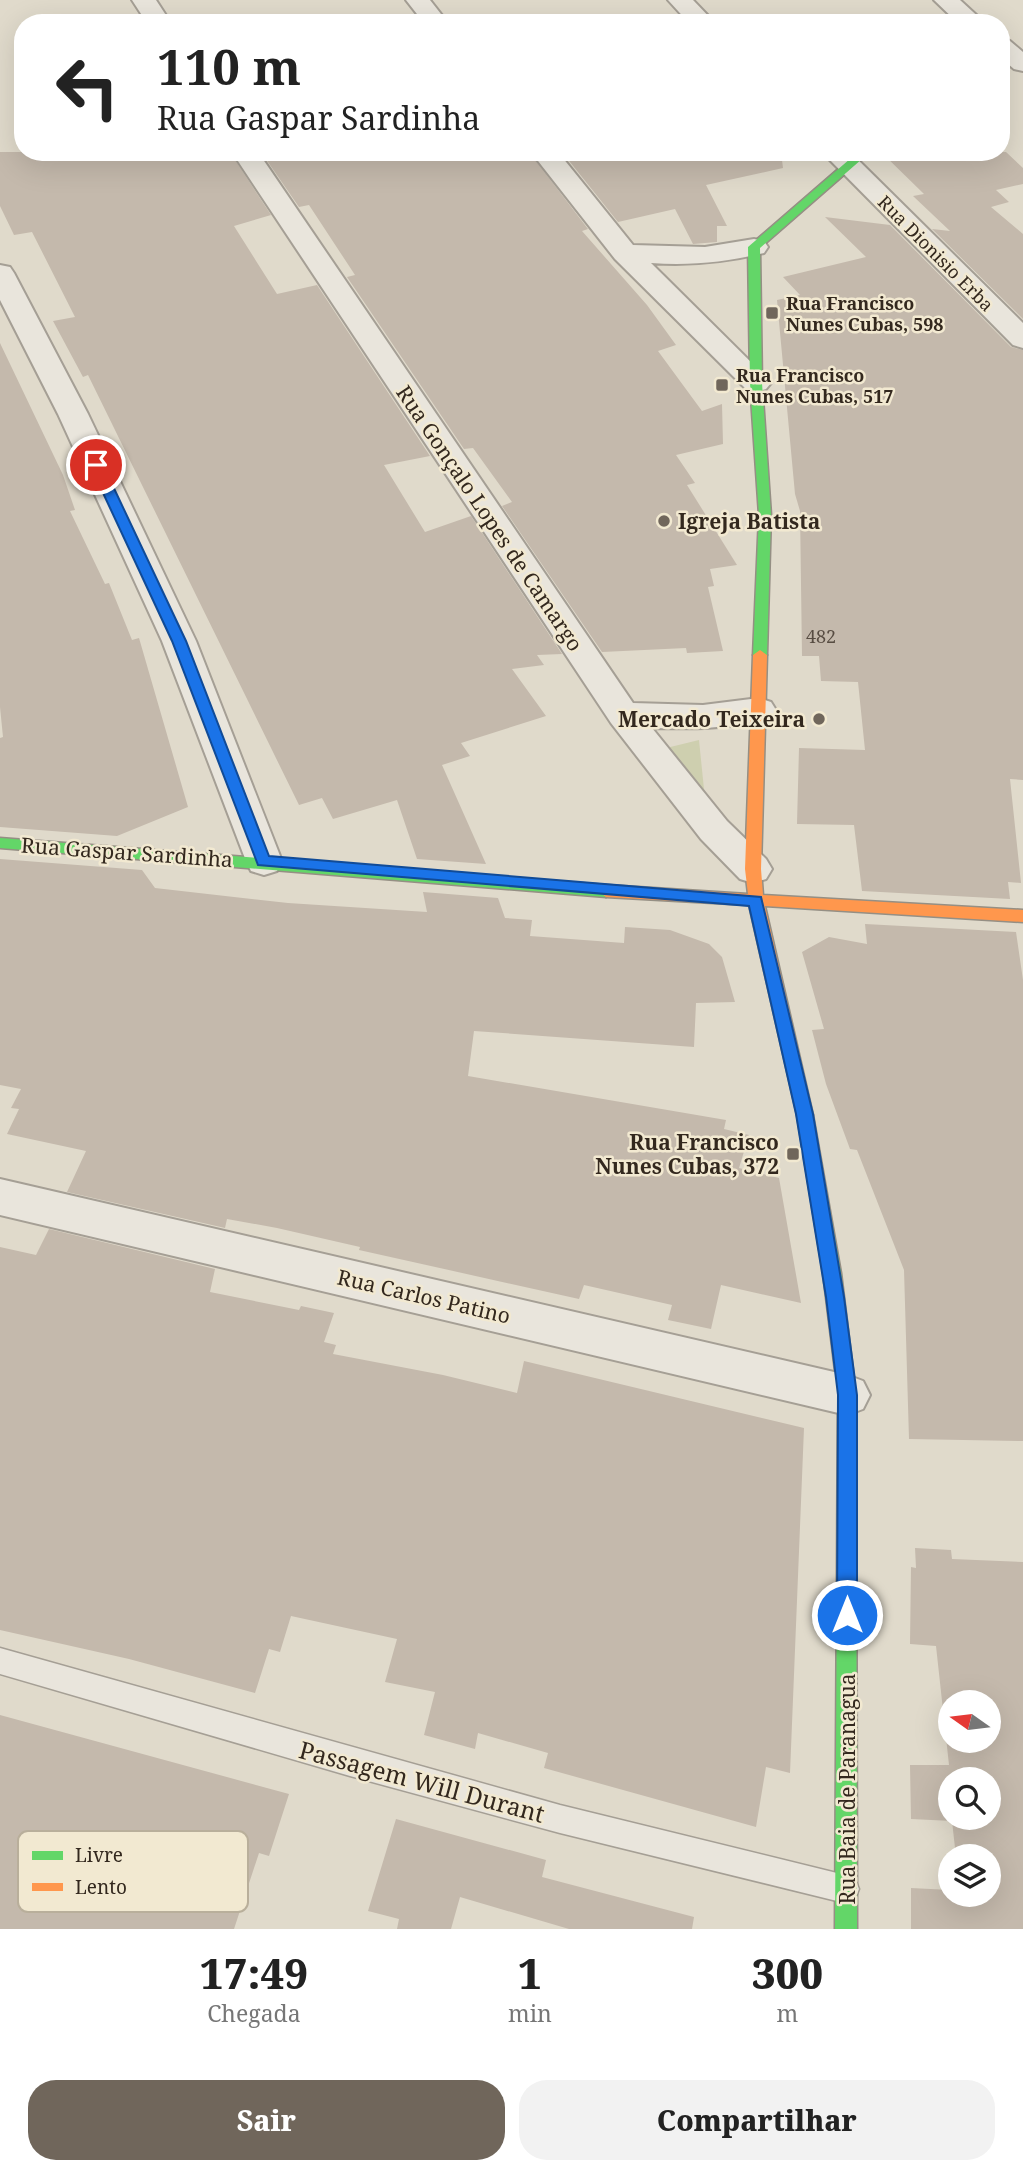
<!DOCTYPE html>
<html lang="pt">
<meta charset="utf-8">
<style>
:root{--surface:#fff;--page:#f2f2f2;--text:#222;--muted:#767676;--accent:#70665b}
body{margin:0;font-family:"Noto Serif",serif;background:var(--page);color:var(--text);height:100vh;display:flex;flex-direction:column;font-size:26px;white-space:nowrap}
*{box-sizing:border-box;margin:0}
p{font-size:23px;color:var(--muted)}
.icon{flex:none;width:38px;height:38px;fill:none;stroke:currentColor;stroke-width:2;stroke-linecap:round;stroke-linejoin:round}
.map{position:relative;height:1929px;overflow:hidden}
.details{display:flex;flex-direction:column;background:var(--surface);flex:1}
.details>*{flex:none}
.top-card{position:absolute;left:14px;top:14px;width:996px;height:147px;border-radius:28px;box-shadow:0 7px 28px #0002;background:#fff;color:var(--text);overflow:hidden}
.needle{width:46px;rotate:284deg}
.controls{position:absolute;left:938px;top:1690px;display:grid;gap:14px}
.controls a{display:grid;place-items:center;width:63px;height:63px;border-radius:50%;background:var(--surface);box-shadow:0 7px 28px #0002;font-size:35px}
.pin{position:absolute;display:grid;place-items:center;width:60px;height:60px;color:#fff;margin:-30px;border:4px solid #fff;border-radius:50%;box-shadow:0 2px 7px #0007}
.me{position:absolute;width:77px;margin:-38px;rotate:0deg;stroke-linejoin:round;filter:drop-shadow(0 0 5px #0008)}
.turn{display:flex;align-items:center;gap:24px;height:147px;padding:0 28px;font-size:32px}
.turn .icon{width:91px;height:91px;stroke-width:2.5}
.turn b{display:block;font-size:49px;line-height:60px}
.eta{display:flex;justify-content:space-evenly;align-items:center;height:119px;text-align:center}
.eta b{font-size:42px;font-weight:800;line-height:49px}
.button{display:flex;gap:14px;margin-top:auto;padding:14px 28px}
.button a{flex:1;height:80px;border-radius:28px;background:var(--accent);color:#fff;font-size:28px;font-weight:800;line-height:80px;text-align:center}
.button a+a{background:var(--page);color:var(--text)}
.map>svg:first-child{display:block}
.green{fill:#cecfaf}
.building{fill:#c4b9ac;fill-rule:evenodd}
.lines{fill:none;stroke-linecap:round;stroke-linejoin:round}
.lane-casing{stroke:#a59f95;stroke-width:3}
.street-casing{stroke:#a59f95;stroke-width:4}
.fast-casing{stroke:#958f84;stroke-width:3}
.slow-casing{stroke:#958f84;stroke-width:3}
.lane{fill:#e9e5dc;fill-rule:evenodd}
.street{fill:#e9e5dc;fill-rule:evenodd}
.fast{fill:#63d668;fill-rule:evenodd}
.slow{fill:#ff974d;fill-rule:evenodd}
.route{fill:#1a73e8;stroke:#114b97;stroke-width:2}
.poi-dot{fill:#70665b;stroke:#f2e9d1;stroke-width:2.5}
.labels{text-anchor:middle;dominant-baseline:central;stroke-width:5;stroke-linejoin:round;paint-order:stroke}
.far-street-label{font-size:18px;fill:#33281e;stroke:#f2e9d1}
.far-poi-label{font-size:18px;font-weight:bold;fill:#33281e;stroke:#f2e9d1;text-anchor:start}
.number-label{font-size:18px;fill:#574c42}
.street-label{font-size:21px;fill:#33281e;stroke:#f2e9d1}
.poi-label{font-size:21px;font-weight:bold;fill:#33281e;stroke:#f2e9d1;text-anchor:end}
.near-street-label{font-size:24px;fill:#33281e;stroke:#f2e9d1}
.key{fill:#f2e9d1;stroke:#b9af9b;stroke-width:2}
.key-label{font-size:19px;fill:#33281e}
</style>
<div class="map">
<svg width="1023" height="1929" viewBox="0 0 1023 1929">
<rect width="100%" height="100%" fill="#e0dacb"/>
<path class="green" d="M699,740L706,809L658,750Z"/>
<path class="building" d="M0,152H230L271,215L234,226L277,294L317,285L430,456L384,465L425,532L471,516L562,654L537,655L544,665L512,669L546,716L461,743L470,756L442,765L486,864L417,859L397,800L333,819L322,798L299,805L88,375L83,377L53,321L75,317L32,232L14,235L0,206Z
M261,152H529L588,229L582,231L647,305L676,345L658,351L702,411L722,404L723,444L676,455L695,483L687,485L737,565L710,569L714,586L708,587L723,651L687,653L686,648L602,652L502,506L512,502L473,448L464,449L347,277L355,275L309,205L299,207Z
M562,152H781L783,168L706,185L727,226H717V242L693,244L675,209L618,222Z
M881,152H1006L1023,168V184L996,190L1009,202L991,207L1023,234V319L932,229L950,231L913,196L924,194Z
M825,217L890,225L1011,347L1023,350V780L1010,779L1021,883L1008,882L1010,899L862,891L854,825L797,824L799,748L865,750L858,682L821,681L819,656H802L800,511L795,494L777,300L800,295L783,277L866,257Z
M0,343L63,475L75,510L70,511L105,584L109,583L132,640L139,638L188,807L117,836L0,827V738L3,737L0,707Z
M0,859L142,870L155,888L288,903L427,912L423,892L498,898L505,918L532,920L530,936L624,943L625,927L670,930L709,944L722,957L735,1002L696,1003L694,1047L474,1031L468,1076L726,1120L724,1129L749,1135L739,1168L779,1178L801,1303L721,1285L711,1329L668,1320L672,1305L584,1285L579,1299L359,1250L360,1247L277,1228L227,1219L225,1228L67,1192L86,1151L7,1134L19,1109L11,1108L21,1089L0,1085Z
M865,924L1016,932L1023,980V1441L909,1439L904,1270L857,1150L850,1149L826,1084L812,1030L824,1029L802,952L829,937L867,944Z
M49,1229L215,1269L210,1292L299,1310L301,1306L334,1313L324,1342L336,1345L333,1354L443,1375L517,1393L524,1361L804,1428L790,1773L766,1767L756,1827L544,1768L548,1753L478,1733L475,1749L424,1735L435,1692L385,1682L397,1639L291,1616L280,1652L269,1649L255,1693L129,1659L0,1630V1247L36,1255Z
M915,1548L951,1550L952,1559L1023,1562V1929H911V1888L950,1890V1895H989V1857H956L952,1821L911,1819L910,1765H949L936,1646L910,1644L911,1567L916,1568ZM950,1703H989V1741H950ZM950,1780H989V1818H950Z
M0,1715L289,1794L269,1856L259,1853L234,1929H0Z
M396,1819L546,1860L542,1877L694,1917L692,1929H569L460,1897L451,1929H397L399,1919L368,1911Z"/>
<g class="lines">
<defs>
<path id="lane" d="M0,1648L560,1805L845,1875L855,1879L859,1889L855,1899L845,1903L560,1833L350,1776L0,1674Z"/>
<path id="street" d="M132,0H156L171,23H147Z
M406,0H430L448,23H424Z
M668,0H693L715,23H689Z
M934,0H960L985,23H958Z
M1001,39L1010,41L1023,52V71L1014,69L1001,58Z
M232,152H258L633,703L703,705L759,698L771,702L776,710L771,718C732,729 692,729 652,728L727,821L766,859L772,869L766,879L753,883L740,879L701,839L611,723Z
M531,152H558L633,245L705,247L754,239L764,241L768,247L764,253C726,262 690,266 651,263L766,377L771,383L766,389L756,392L746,389L615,259Z
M822,152H850L1023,323V348L1013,345Z
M0,265L10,267L14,273L88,414L196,641L282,861L277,871L264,875L251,871L246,861L162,641L58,414L0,300Z
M0,1179L847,1375L863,1381L870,1395L863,1409L847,1415L0,1215Z"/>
<path id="fast" d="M858,152H870L760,248L762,383L771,515L767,655L760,660L753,655L759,515L750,383L748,247Z
M0,838L606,885L614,891L606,897L0,848Z
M805,1108L811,1110L813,1115L841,1273L856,1395L857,1929H835L838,1395L823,1273L797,1115L799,1110Z"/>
<path id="slow" d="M760,650L767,655L761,869L763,895L1023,910V922L765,906L813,1115L811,1120L805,1122L799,1120L797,1115L749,905L606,897L598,891L606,885L748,894L745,869L753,655Z"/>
</defs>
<use href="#lane" class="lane-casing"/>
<use href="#street" class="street-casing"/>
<use href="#fast" class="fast-casing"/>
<use href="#slow" class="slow-casing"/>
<use href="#lane" class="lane"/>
<use href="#street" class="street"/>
<use href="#fast" class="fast"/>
<use href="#slow" class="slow"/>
</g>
<path class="route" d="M96,461L103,465L186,641L269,856L761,897L813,1114L844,1297L857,1395V1615L854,1621L847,1624L840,1621L837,1615L838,1395L826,1297L796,1114L749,906L258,865L172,641L90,465Z"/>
<g class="poi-dot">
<rect x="765" y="306" width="14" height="14" rx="3.5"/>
<rect x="715" y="378" width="14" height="14" rx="3.5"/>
<circle cx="664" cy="521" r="7"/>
<circle cx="819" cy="719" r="7"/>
<rect x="786" y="1147" width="14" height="14" rx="3.5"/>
</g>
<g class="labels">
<g class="far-street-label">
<text transform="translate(936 253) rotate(45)">Rua Dionisio Erba</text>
</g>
<g class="far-poi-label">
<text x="786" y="303">Rua Francisco<tspan x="786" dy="21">Nunes Cubas, 598</tspan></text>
<text x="736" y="375">Rua Francisco<tspan x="736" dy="21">Nunes Cubas, 517</tspan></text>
</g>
<g class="number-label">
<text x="821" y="636">482</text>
</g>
<g class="street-label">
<text transform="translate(490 518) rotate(56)">Rua Gonçalo Lopes de Camargo</text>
<text transform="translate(127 852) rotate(4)">Rua Gaspar Sardinha</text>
<text transform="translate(424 1296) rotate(13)">Rua Carlos Patino</text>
<text transform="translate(847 1789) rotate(-90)">Rua Baia de Paranagua</text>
</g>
<g class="poi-label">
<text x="678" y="521" text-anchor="start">Igreja Batista</text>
<text x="805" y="719">Mercado Teixeira</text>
<text x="779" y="1142">Rua Francisco<tspan x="779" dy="24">Nunes Cubas, 372</tspan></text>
</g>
<g class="near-street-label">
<text transform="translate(422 1781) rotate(15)">Passagem Will Durant</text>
</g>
</g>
<rect x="18" y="1831" width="230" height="81" rx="10" class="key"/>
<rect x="32" y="1851" width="31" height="9" fill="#63d668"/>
<rect x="32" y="1883" width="31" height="8" fill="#ff974d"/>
<g class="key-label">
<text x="75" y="1862">Livre</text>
<text x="75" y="1894">Lento</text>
</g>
</svg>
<div class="controls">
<a><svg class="needle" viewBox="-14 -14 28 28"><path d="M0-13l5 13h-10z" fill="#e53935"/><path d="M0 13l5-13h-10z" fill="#767676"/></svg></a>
<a><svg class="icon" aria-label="search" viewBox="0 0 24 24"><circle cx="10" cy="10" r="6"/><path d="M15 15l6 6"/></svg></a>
<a><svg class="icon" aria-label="layers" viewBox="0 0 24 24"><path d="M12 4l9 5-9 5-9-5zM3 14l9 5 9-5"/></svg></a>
</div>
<div class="pin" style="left:96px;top:465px;background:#d93025"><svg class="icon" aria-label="arrive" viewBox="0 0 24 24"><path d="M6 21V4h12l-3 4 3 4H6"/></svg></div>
<svg class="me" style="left:847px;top:1615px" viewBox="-20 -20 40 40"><circle r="17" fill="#1a73e8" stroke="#fff" stroke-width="3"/><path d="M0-11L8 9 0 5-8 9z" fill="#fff"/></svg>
<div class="top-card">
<div class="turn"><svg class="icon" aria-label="left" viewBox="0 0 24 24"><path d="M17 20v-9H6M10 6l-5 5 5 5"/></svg><div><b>110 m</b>Rua Gaspar Sardinha</div></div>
</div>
</div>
<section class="details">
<div class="eta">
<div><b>17:49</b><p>Chegada</p></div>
<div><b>1</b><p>min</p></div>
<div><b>300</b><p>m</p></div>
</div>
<div class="button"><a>Sair</a><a>Compartilhar</a></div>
</section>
